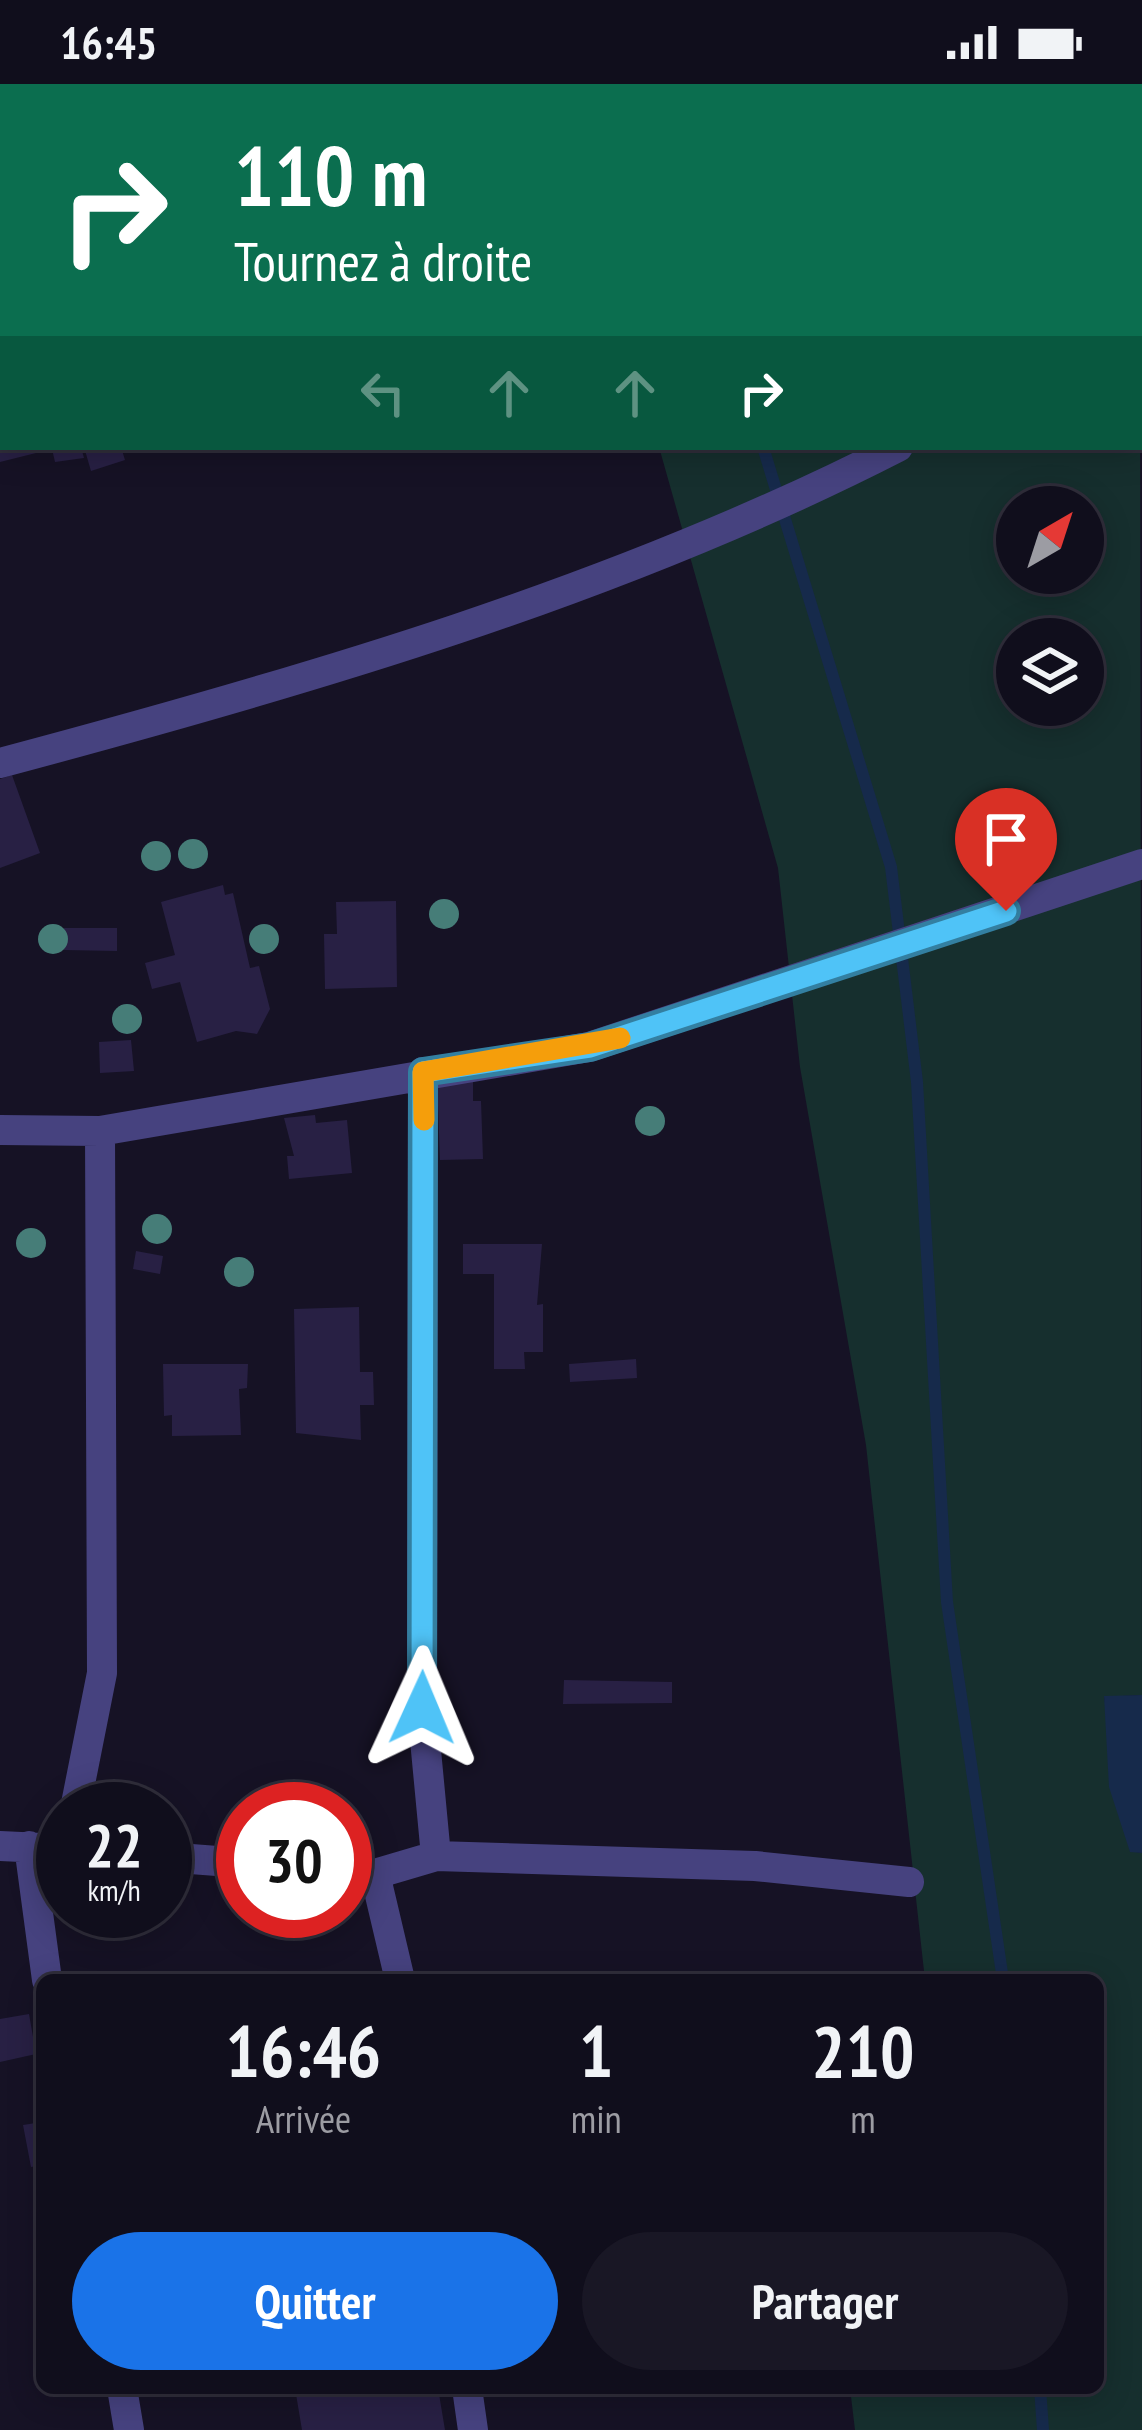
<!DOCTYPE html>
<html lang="fr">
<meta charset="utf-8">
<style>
:root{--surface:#100e1c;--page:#191725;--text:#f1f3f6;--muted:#9c9ca3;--line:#302e3b;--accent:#1a73e8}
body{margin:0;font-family:"PT Sans Narrow",sans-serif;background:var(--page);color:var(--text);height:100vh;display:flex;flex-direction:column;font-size:45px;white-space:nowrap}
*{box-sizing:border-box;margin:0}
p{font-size:39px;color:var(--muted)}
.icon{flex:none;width:66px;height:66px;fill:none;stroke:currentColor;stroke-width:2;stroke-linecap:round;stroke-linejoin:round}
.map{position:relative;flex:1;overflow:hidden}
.drawer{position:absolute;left:36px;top:1890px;width:1068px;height:420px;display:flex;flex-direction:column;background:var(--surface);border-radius:18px;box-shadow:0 6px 30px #0003,0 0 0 3px var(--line)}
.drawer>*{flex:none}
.top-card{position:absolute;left:0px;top:0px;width:1143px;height:366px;box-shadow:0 6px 30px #0003,0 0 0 3px var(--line);background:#0b6e4f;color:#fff;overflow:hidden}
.needle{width:78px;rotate:39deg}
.buttons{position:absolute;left:996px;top:402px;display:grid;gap:24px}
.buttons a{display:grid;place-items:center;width:108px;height:108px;border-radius:50%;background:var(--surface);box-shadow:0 6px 30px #0003,0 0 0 3px var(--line);font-size:60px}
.speed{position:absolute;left:36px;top:1698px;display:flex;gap:24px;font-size:60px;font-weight:700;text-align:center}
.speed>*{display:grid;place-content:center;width:156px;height:156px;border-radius:50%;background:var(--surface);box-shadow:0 6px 30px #0003,0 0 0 3px var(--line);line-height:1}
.speed small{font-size:30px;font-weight:400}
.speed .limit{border:18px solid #d22;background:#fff;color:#111}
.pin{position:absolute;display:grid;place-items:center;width:102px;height:102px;color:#fff;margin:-123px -51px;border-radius:50% 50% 50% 0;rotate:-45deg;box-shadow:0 0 12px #0007}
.pin .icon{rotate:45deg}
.me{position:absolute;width:132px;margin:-66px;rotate:1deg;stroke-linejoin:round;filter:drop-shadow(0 0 9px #0008)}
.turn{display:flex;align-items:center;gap:42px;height:252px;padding:0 36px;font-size:54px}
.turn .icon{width:156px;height:156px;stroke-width:2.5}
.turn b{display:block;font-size:84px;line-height:102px}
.lanes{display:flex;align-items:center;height:114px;padding:0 36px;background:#0003;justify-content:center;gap:60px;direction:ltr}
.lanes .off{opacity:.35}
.eta{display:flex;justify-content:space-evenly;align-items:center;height:204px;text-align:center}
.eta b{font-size:72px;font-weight:700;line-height:84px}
.action{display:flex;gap:24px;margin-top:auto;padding:24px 36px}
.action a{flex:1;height:138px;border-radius:72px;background:var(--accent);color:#fff;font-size:48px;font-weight:700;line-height:138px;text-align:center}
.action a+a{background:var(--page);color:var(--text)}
.status{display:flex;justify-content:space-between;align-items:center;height:84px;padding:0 60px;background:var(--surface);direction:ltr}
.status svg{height:33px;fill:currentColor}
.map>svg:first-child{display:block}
.green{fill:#162f2e;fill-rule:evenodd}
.water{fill:#162a4b}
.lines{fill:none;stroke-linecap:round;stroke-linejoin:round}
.stream{stroke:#162a4b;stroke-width:12}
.building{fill:#282044}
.minor{stroke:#46427f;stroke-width:30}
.tree{fill:#467d78}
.route-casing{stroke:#337fa1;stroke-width:30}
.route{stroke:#4fc3f7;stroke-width:21}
.slow{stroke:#f59e0b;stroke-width:21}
</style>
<div class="status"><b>16:45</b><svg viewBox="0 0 49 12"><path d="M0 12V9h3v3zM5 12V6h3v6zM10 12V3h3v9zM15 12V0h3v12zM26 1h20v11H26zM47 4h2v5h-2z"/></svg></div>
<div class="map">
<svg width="1142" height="2346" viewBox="0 0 1142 2346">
<rect width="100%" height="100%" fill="#161225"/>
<path class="green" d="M373,0H1054L1055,3H375Z
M1140,254L1142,1611L1104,1613L1130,1767L1142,1769V2346H855L850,2304H1098V1896H925L866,1361L800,983L778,784L659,363H1140ZM1017,423H1083V489H1017ZM1017,555H1083V621H1017Z"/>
<path class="water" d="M1142,1611V1769L1130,1768L1109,1703L1104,1612Z"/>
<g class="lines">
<path class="stream" d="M589,0L590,3
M763,363L891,783L917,998L947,1518L1003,1896
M1040,2304L1043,2346"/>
</g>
<path class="building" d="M0,363H81L84,374L55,378L52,365L0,378Z
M84,363H121L125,376L91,387Z
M12,691L40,769L0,784V695Z
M223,801L225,811L233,809L250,884L259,882L270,925L257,950L236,947L197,958L180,898L152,905L145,879L175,871L161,818Z
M396,817L397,903L325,905L324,850H337L336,818Z
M64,844H117V867L64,866Z
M131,956L134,987L100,989L99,958Z
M473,993V1017H481L483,1075L440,1076L437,994Z
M315,1031L316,1039L347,1036L352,1089L289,1095L287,1072H294L284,1034Z
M463,1160H542L537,1221L543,1220V1268H524L525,1285H494V1190H463Z
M136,1167L163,1172L160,1190L133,1185Z
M359,1223L360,1288H373L374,1321H360L361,1356L296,1349L294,1225Z
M636,1275L637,1294L570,1298L569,1280Z
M163,1280H248L247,1304L239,1305L241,1351L172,1352V1331L164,1332Z
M564,1596L672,1598V1619L563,1620Z
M29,1930L36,1970L0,1978V1935Z
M42,2038V2081L31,2083L23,2041Z
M295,2304H438L445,2346H302Z"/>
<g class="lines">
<path class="minor" d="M1140,257L1142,256
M0,679C304,598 617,507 898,363
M0,1046L100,1047L589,963L1142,780
M75,1725L102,1589L100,1047
M0,1762L63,1765
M29,1762L47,1896
M436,1772L755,1782L909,1798
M165,1773L243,1779
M345,1787L375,1790L400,1896
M375,1790L436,1772L422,1624L423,988
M122,2304L129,2346
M467,2304L473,2346"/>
</g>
<g class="tree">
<circle cx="193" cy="770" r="15"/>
<circle cx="156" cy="772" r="15"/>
<circle cx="444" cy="830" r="15"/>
<circle cx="53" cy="855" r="15"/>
<circle cx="264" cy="855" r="15"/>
<circle cx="127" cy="935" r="15"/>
<circle cx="650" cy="1037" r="15"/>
<circle cx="157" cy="1145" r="15"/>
<circle cx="31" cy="1159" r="15"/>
<circle cx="239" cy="1188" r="15"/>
</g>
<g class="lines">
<defs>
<path id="route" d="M422,1624L423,988L590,963L1006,827"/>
</defs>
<use href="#route" class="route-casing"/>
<use href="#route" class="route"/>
<path class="slow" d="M424,1036L423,988L620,954"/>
</g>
</svg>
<div class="buttons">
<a><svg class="needle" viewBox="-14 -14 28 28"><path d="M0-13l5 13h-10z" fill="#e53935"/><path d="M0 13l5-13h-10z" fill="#9c9ca3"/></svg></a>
<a><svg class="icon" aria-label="layers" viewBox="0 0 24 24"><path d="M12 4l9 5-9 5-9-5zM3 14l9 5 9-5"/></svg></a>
</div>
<div class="speed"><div>22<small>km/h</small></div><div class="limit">30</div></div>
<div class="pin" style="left:1006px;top:827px;background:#d93025"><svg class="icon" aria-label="arrive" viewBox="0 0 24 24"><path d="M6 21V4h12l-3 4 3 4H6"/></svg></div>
<svg class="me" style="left:422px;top:1624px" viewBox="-20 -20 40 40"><path d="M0-17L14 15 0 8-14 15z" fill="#4fc3f7" stroke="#fff" stroke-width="4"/></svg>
<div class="top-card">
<div class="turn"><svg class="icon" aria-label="right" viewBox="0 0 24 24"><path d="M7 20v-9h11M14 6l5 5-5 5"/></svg><div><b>110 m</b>Tournez à droite</div></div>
<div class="lanes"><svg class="icon off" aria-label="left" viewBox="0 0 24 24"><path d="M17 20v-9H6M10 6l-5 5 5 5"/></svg><svg class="icon off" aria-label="ahead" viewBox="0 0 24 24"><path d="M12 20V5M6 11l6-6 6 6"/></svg><svg class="icon off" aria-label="ahead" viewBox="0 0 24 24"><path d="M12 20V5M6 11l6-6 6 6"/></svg><svg class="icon" aria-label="right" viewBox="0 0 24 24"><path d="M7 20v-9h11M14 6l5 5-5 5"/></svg></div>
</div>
<section class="drawer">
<div class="eta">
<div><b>16:46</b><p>Arrivée</p></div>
<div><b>1</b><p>min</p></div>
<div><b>210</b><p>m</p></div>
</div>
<div class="action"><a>Quitter</a><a>Partager</a></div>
</section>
</div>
